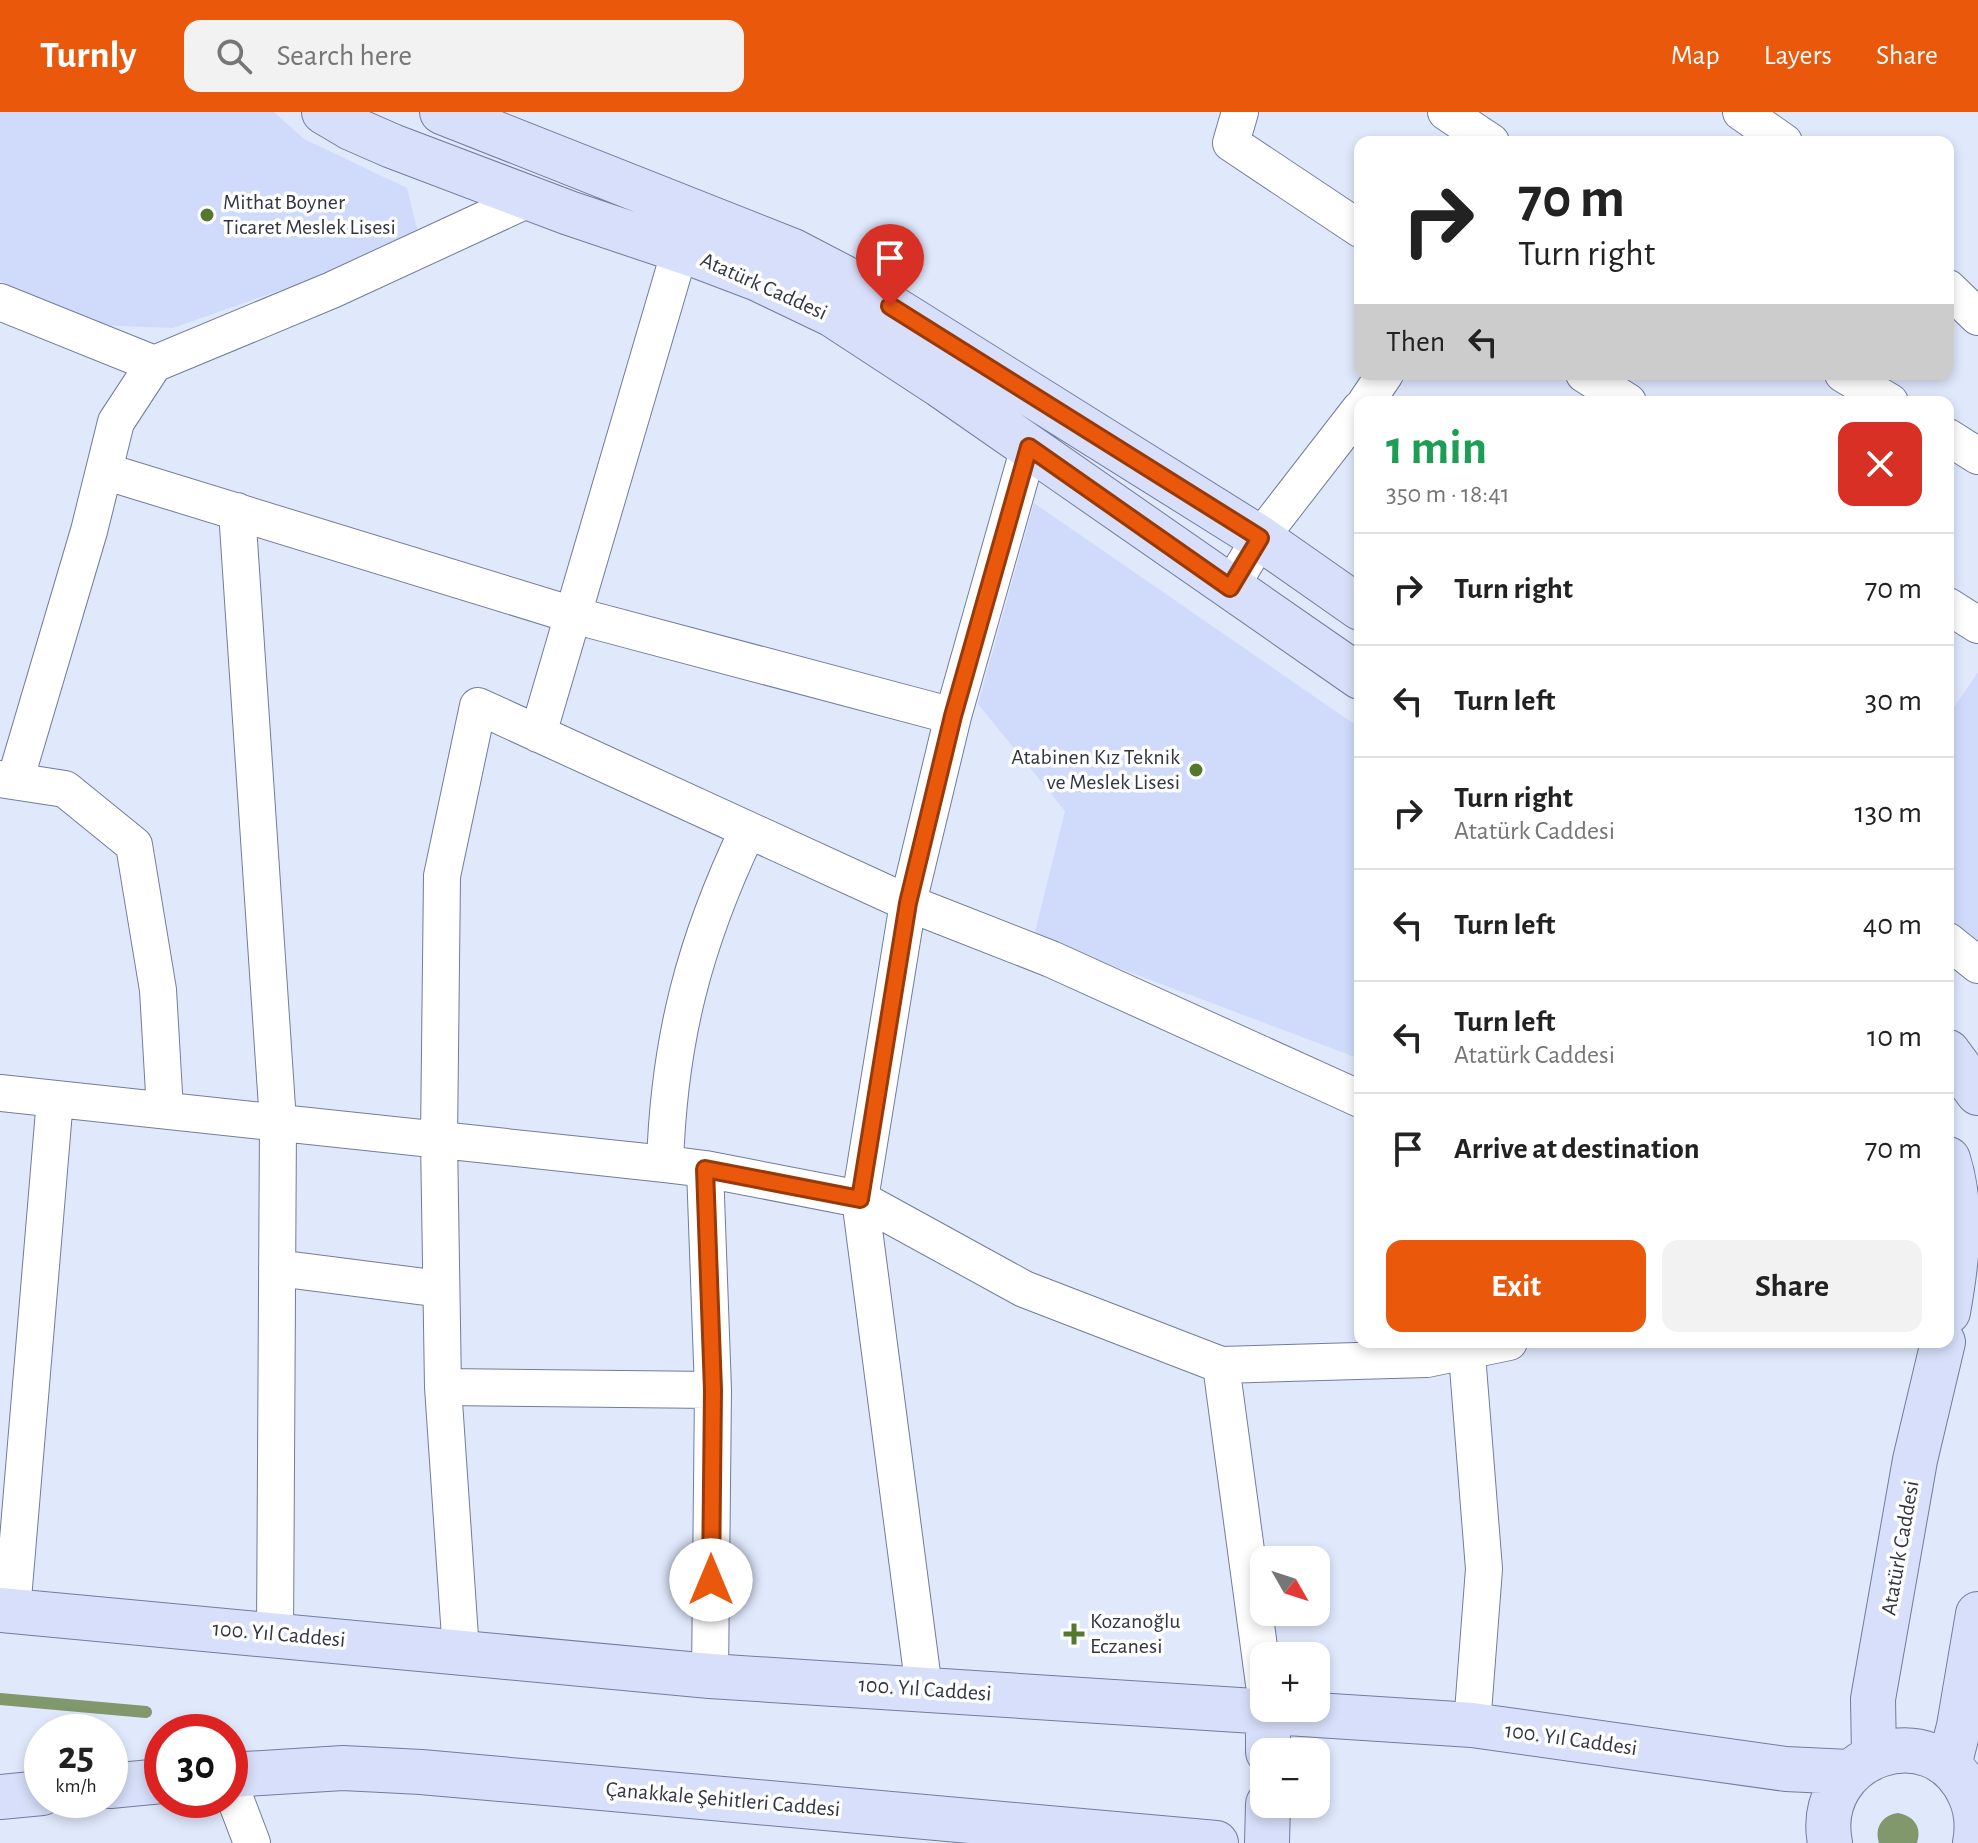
<!DOCTYPE html>
<meta charset="utf-8">
<style>
:root{--surface:#fff;--page:#f2f2f2;--text:#222;--muted:#767676;--line:#e0e0e0;--accent:#ea580c}
body{margin:0;font-family:"Alegreya Sans",sans-serif;background:var(--page);color:var(--text);height:100vh;display:flex;flex-direction:column;font-size:30px;white-space:nowrap}
*{box-sizing:border-box;margin:0}
p{font-size:26px;color:var(--muted)}
.icon{flex:none;width:44px;height:44px;fill:none;stroke:currentColor;stroke-width:2;stroke-linecap:round;stroke-linejoin:round}
.map{position:relative;flex:1;overflow:hidden}
.drawer{position:absolute;left:1354px;top:284px;width:600px;height:952px;display:flex;flex-direction:column;background:var(--surface);border-radius:16px;box-shadow:0 4px 12px #0003}
.drawer>*{flex:none}
.guide{position:absolute;left:1354px;top:24px;width:600px;height:244px;border-radius:16px;box-shadow:0 4px 12px #0003;background:#fff;color:var(--text);overflow:hidden}
.needle{width:52px;rotate:129deg}
.tools{position:absolute;left:1250px;top:1434px;display:grid;gap:16px}
.tools a{display:grid;place-items:center;width:80px;height:80px;border-radius:16px;background:var(--surface);box-shadow:0 4px 12px #0003;font-size:40px}
.speed{position:absolute;left:24px;top:1602px;display:flex;gap:16px;font-size:40px;font-weight:700;text-align:center}
.speed>*{display:grid;place-content:center;width:104px;height:104px;border-radius:50%;background:var(--surface);box-shadow:0 4px 12px #0003;line-height:1}
.speed small{font-size:20px;font-weight:400}
.speed .limit{border:12px solid #d22;background:#fff;color:#111}
.pin{position:absolute;display:grid;place-items:center;width:68px;height:68px;color:#fff;margin:-82px -34px;border-radius:50% 50% 50% 0;rotate:-45deg;box-shadow:0 0 8px #0007}
.pin .icon{rotate:45deg}
.me{position:absolute;width:88px;margin:-44px;rotate:0deg;stroke-linejoin:round;filter:drop-shadow(0 0 6px #0008)}
.turn{display:flex;align-items:center;gap:28px;height:168px;padding:0 32px;font-size:36px}
.turn .icon{width:104px;height:104px;stroke-width:2.5}
.turn b{display:block;font-size:56px;line-height:68px}
.then{display:flex;align-items:center;height:76px;padding:0 32px;background:#0003;gap:16px;font-size:30px}
.round{display:grid;place-items:center;flex:none;width:84px;height:84px;border-radius:16px;background:var(--page)}
.headline{display:flex;align-items:center;justify-content:space-between;height:136px;padding:0 32px}
h1{font-size:48px;font-weight:700;line-height:60px;color:#1e9e55}
.action{display:flex;gap:16px;margin-top:auto;padding:16px 32px}
.action a{flex:1;height:92px;border-radius:16px;background:var(--accent);color:#fff;font-size:32px;font-weight:700;line-height:92px;text-align:center}
.action a+a{background:var(--page);color:var(--text)}
ul{padding:0;list-style:none}
li{display:flex;align-items:center;gap:24px;height:112px;padding:0 32px;border-top:2px solid var(--line)}
li div{flex:1}
li b{display:block;font-size:30px}
li em{font-style:normal}
header{display:flex;align-items:center;gap:48px;box-sizing:border-box;height:112px;padding:0 40px;background:var(--accent);color:#fff}
header strong{font-size:38px}
nav{display:flex;gap:44px;margin-inline-start:auto;font-size:28px}
.search{width:560px;height:72px;background:var(--page);display:flex;align-items:center;gap:20px;box-sizing:border-box;padding:0 28px;border-radius:16px;color:var(--muted);font-size:30px}
.map>svg:first-child{display:block}
.built{fill:#d0dbfc}
.water{fill:#81976c}
.lines{fill:none;stroke-linecap:round;stroke-linejoin:round}
.stream{stroke:#81976c;stroke-width:12}
.street-casing{stroke:#727c9b;stroke-width:38}
.secondary-casing{stroke:#727c9b;stroke-width:46}
.street{stroke:#fff;stroke-width:36}
.secondary{stroke:#d7dffa;stroke-width:44}
.route-casing{stroke:#983908;stroke-width:20}
.route{stroke:#ea580c;stroke-width:14}
.poi-dot{fill:#55772e;stroke:#fff;stroke-width:3}
.labels{text-anchor:middle;dominant-baseline:central;stroke-width:7;stroke-linejoin:round;paint-order:stroke}
.poi-label{font-size:22px;fill:#323644;stroke:#fff;text-anchor:start}
.street-label{font-size:22px;fill:#323644;stroke:#fff}
</style>
<header>
<strong>Turnly</strong>
<div class="search"><svg class="icon" aria-label="search" viewBox="0 0 24 24"><circle cx="10" cy="10" r="6"/><path d="M15 15l6 6"/></svg>Search here</div>
<nav><a>Map</a><a>Layers</a><a>Share</a></nav>
</header>
<div class="map">
<svg width="1978" height="1731" viewBox="0 0 1978 1731">
<rect width="100%" height="100%" fill="#e0e8fc"/>
<path class="built" d="M0,0H274L304,27L407,76L420,129L173,216L93,213L0,169Z
M1034,391L1360,616V947L1034,824L1065,699L978,592Z
M1978,560V834L1948,812V604Z"/>
<path class="water" d="M1898,1701C1914,1704 1922,1715 1917,1731H1879C1874,1716 1882,1703 1898,1701Z"/>
<g class="lines">
<path class="stream" d="M0,1587L146,1600"/>
<defs>
<path id="street" d="M1240,0L1231,31L1360,117
M1446,0L1491,30
M1741,0L1784,30
M1948,176L1978,205
M0,190L154,252
M1584,262L1628,290
M1843,262L1890,290
M1366,290L1385,262
M1948,325L1978,344
M104,359L573,503L953,604
M237,399L278,1010L275,1522
M1230,476L1260,426L1360,297
M1948,494L1978,513
M538,622L680,138
M0,667L65,677L134,733L158,878L165,998
M15,669L89,419L116,310L154,252L332,178L531,86
M1948,829L1978,853
M0,981L665,1052L705,1057L860,1087L1024,1177L1221,1253L1427,1247L1509,1230
M665,1052C669,928 694,831 748,718
M705,1057L713,1278L710,1564
M277,1156L441,1177
M1466,1230L1484,1457L1472,1613
M1221,1253L1264,1572
M443,1275L713,1278
M12,1499L55,987
M461,1540L443,1275L439,1027L442,764L478,594L908,791L1051,847L1360,987
M924,1577L860,1087L908,791L953,604L1029,335
M230,1673L252,1731"/>
<path id="secondary" d="M324,0L351,16L392,34L569,101L700,145L758,167L833,203L940,273L1360,565
M442,0L793,139L843,165L1260,426L1360,496
M1948,940L1978,981
M1948,1047C1964,1097 1957,1149 1948,1200
M0,1498L710,1564L1472,1613L1786,1657L1849,1660
M1268,1640V1600
M1874,1644L1873,1587L1915,1348L1943,1230
M1949,1654L1959,1614L1978,1502
M230,1663L343,1656L421,1660L1216,1731
M110,1674L162,1669
M0,1685L42,1681
M1267,1731L1268,1692
M1830,1731C1813,1643 1933,1600 1970,1683C1977,1699 1978,1715 1975,1731"/>
</defs>
<use href="#street" class="street-casing"/>
<use href="#secondary" class="secondary-casing"/>
<use href="#street" class="street"/>
<use href="#secondary" class="secondary"/>
</g>
<g class="lines">
<defs>
<path id="route" d="M711,1468L713,1278L705,1057L860,1087L908,791L953,604L1029,335L1230,476L1260,426L890,194"/>
</defs>
<use href="#route" class="route-casing"/>
<use href="#route" class="route"/>
</g>
<g class="poi-dot">
<circle cx="207" cy="103" r="8"/>
<circle cx="1196" cy="658" r="8"/>
<path d="M1070 1510h8v8h8v8h-8v8h-8v-8h-8v-8h8z"/>
</g>
<g class="labels">
<g class="poi-label">
<text x="223" y="90">Mithat Boyner<tspan x="223" dy="25">Ticaret Meslek Lisesi</tspan></text>
<text x="1180" y="645" text-anchor="end">Atabinen Kız Teknik<tspan x="1180" dy="25">ve Meslek Lisesi</tspan></text>
<text x="1090" y="1509">Kozanoğlu<tspan x="1090" dy="25">Eczanesi</tspan></text>
</g>
<g class="street-label">
<text transform="translate(764 174) rotate(24)">Atatürk Caddesi</text>
<text transform="translate(1900 1436) rotate(-80)">Atatürk Caddesi</text>
<text transform="translate(279 1522) rotate(5)">100. Yıl Caddesi</text>
<text transform="translate(925 1577) rotate(4)">100. Yıl Caddesi</text>
<text transform="translate(1571 1627) rotate(8)">100. Yıl Caddesi</text>
<text transform="translate(723 1687) rotate(5)">Çanakkale Şehitleri Caddesi</text>
</g>
</g>
</svg>
<div class="tools">
<a><svg class="needle" viewBox="-14 -14 28 28"><path d="M0-13l5 13h-10z" fill="#e53935"/><path d="M0 13l5-13h-10z" fill="#767676"/></svg></a>
<a>+</a>
<a>−</a>
</div>
<div class="speed"><div>25<small>km/h</small></div><div class="limit">30</div></div>
<div class="pin" style="left:890px;top:194px;background:#d93025"><svg class="icon" aria-label="arrive" viewBox="0 0 24 24"><path d="M6 21V4h12l-3 4 3 4H6"/></svg></div>
<svg class="me" style="left:711px;top:1468px" viewBox="-20 -20 40 40"><circle r="19" fill="#fff"/><path d="M0-13L10 11 0 6-10 11z" fill="#ea580c"/></svg>
<div class="guide">
<div class="turn"><svg class="icon" aria-label="right" viewBox="0 0 24 24"><path d="M7 20v-9h11M14 6l5 5-5 5"/></svg><div><b>70 m</b>Turn right</div></div>
<div class="then">Then<svg class="icon" aria-label="left" viewBox="0 0 24 24"><path d="M17 20v-9H6M10 6l-5 5 5 5"/></svg></div>
</div>
<section class="drawer">
<div class="headline"><div><h1>1 min</h1><p>350 m · 18:41</p></div><a class="round" style="background:#d93025;color:#fff"><svg class="icon" aria-label="close" viewBox="0 0 24 24"><path d="M6 6l12 12M18 6L6 18"/></svg></a></div>
<ul>
<li><svg class="icon" aria-label="right" viewBox="0 0 24 24"><path d="M7 20v-9h11M14 6l5 5-5 5"/></svg><div><b>Turn right</b></div><em>70 m</em></li>
<li><svg class="icon" aria-label="left" viewBox="0 0 24 24"><path d="M17 20v-9H6M10 6l-5 5 5 5"/></svg><div><b>Turn left</b></div><em>30 m</em></li>
<li><svg class="icon" aria-label="right" viewBox="0 0 24 24"><path d="M7 20v-9h11M14 6l5 5-5 5"/></svg><div><b>Turn right</b><p>Atatürk Caddesi</p></div><em>130 m</em></li>
<li><svg class="icon" aria-label="left" viewBox="0 0 24 24"><path d="M17 20v-9H6M10 6l-5 5 5 5"/></svg><div><b>Turn left</b></div><em>40 m</em></li>
<li><svg class="icon" aria-label="left" viewBox="0 0 24 24"><path d="M17 20v-9H6M10 6l-5 5 5 5"/></svg><div><b>Turn left</b><p>Atatürk Caddesi</p></div><em>10 m</em></li>
<li><svg class="icon" aria-label="arrive" viewBox="0 0 24 24"><path d="M6 21V4h12l-3 4 3 4H6"/></svg><div><b>Arrive at destination</b></div><em>70 m</em></li>
</ul>
<div class="action"><a>Exit</a><a>Share</a></div>
</section>
</div>
